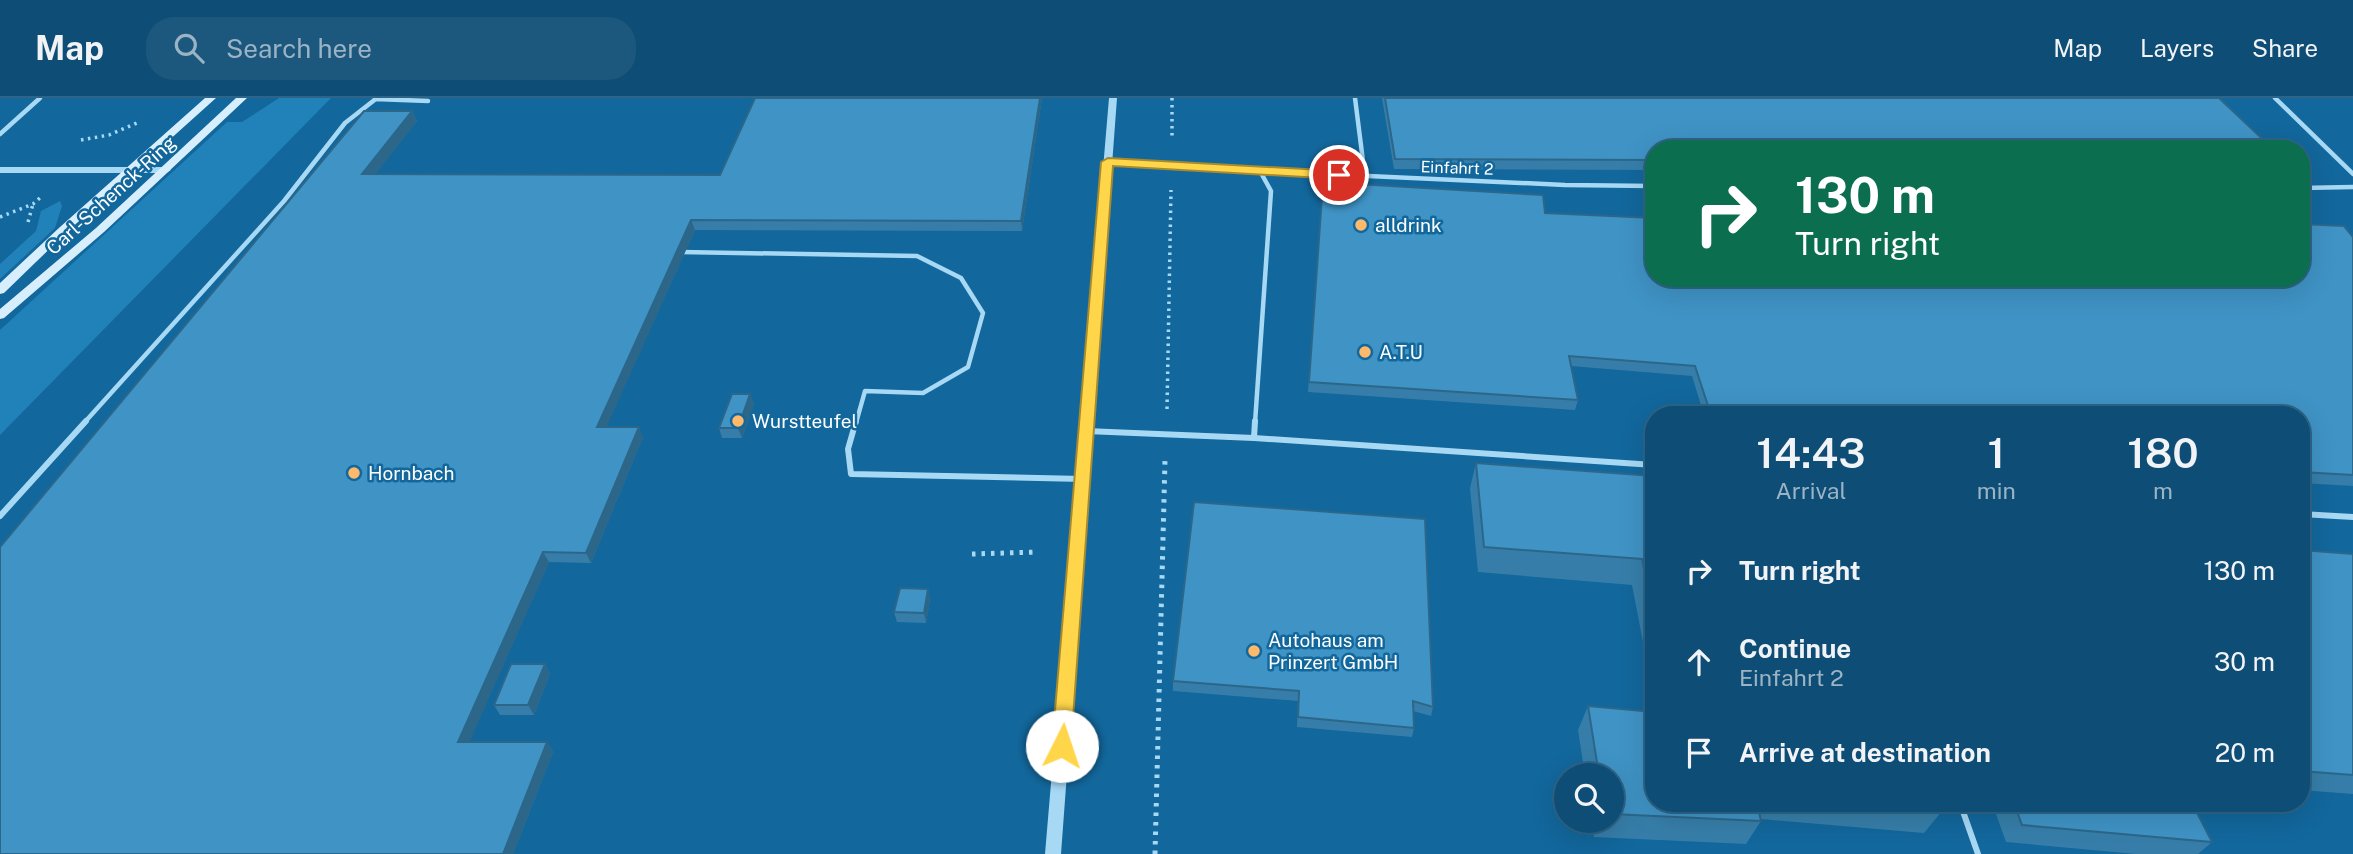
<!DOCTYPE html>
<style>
:root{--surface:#0e4d75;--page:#1c577d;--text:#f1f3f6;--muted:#9bb4c5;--line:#2e6487}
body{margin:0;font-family:"Public Sans",sans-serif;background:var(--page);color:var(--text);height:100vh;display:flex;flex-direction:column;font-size:26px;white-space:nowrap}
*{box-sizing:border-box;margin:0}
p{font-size:23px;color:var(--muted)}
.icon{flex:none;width:38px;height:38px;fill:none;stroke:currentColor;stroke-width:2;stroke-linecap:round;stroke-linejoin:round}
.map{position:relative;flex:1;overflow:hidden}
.side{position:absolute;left:1645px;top:308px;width:665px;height:406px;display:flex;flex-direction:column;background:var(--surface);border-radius:28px;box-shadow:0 7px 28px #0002,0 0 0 2px var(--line)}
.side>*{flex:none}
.guide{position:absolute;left:1645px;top:42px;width:665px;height:147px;border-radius:28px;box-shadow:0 7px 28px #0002,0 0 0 2px var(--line);background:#0b6e4f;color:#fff;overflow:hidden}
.controls{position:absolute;left:1554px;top:665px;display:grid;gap:14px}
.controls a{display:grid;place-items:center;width:70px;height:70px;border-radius:50%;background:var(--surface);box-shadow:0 7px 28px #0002,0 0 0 2px var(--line);font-size:35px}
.pin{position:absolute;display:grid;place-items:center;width:60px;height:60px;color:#fff;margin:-30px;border:4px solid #fff;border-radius:50%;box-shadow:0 2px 7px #0007}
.me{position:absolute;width:77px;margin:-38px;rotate:4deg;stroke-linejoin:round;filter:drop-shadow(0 0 5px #0008)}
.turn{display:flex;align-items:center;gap:24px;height:147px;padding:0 35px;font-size:32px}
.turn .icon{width:91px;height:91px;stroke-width:2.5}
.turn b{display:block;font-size:49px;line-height:60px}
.eta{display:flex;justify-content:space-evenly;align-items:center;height:119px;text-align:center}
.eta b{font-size:42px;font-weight:600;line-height:49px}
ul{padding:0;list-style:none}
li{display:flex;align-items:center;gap:21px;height:91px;padding:0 35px}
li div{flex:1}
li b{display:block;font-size:26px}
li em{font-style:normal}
header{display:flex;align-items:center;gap:42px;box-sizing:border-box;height:98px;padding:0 35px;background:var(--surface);border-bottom:2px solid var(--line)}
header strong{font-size:33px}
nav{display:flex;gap:38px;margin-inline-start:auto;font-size:24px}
.search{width:490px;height:63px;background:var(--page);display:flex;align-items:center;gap:18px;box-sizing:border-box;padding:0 24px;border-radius:28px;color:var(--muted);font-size:26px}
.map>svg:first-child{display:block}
.green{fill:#2181b9}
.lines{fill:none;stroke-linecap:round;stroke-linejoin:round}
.path-far1{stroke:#a7d8f4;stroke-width:3.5;stroke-dasharray:2.5 4.5;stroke-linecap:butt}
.path{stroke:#a7d8f4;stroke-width:5;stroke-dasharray:3.5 6;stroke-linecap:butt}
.service-far1{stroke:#a7d8f4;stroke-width:4.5}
.service{stroke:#a7d8f4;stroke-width:6}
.tertiary{fill:#a7d8f4;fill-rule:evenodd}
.secondary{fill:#d7eefd;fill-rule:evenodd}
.wall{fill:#367ea9}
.shaded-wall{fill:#2c678a}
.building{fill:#3f93c5;stroke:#2c678a;stroke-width:2}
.route{fill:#ffd54a;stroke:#a68a30;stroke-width:2}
.poi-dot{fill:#ffb96a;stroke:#12679c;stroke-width:2.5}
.labels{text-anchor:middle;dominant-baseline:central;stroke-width:5;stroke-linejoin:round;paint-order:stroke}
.far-street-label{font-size:16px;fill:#fff;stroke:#12679c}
.street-label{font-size:19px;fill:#fff;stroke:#12679c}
.poi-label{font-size:19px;fill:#fff;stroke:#12679c;text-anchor:start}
</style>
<header>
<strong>Map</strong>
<div class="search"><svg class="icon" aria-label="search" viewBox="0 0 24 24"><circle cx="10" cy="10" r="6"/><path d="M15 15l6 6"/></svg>Search here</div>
<nav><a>Map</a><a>Layers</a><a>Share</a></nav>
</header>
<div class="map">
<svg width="2353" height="756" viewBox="0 0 2353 756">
<rect width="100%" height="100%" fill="#12679c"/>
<path class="green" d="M279,0H331L0,337V232L227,24H242Z
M60,103L62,108L55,130L0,181V166L36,133L41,113Z"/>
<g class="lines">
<path class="path-far1" d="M1172,0V41
M81,42L109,37L139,24
M0,119L33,106L41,99
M28,124L33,106
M1167,311L1171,92"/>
<path class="path" d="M972,456L1038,454
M1155,756L1165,362"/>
<path class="service-far1" d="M1355,0L1365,79
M2275,0L2353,76
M375,1L428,3
M0,36L40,0
M1108,64L1260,73L1271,93L1255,325
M1260,73L1565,87L1654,88
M2301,90L2353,89
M681,154L917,158L961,180L983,215L968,269L923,295L865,293L856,325
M84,325L284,103L345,25L377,0"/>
<path class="service" d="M856,323L848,351L851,376L1083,381
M1086,333L1254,340L1255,323
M1254,340L1654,367
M2301,416L2353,419
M0,418L86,323
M1960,705L1978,756"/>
<path class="tertiary" d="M1109,0H1117L1061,756H1045Z
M0,69H166L171,72L166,75H0Z"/>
<path class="secondary" d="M205,0H216L68,133L4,195L0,196V185L60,129Z
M236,0H247L104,134L4,220L0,221V211L96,130Z"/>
</g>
<path class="wall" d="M755,0H1042L1022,133L695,132L606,329L643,339L591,465L549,464L469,644H547L553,654L513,756H0V449L412,13L417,23L375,76L720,77Z
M1382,0H2219L1654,51V72L1394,71Z
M1323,84L1545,115L1654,180L2353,139V388L2301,385V317H1704L1692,278L1571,268L1578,302L1575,312L1308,294Z
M750,296L754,306L742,340H722L719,330Z
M1476,365L1654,378V601L1632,487L1478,474L1470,390Z
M1194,404L1433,609L1431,618L1413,613L1414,630L1412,639L1297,629L1298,603L1173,593V583Z
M2301,452L2353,456V696L2301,692Z
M928,491L930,501L926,525L897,524L894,514Z
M545,566L550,576L534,617H500L494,607Z
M1588,608L1654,705H1941L1943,712L1924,735L1760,721L1761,723L1746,746L1594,739L1591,723H1612V677H1585L1578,632Z
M1992,705H2192L2212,744L2198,756H2136L2006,744Z"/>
<path class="shaded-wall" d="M1040,0H1042L1022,133L1021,123Z
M412,13L417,23L368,86L362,76Z
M691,122L695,132L602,339L597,329Z
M750,296L754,306L742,340L738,330Z
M639,329L643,339L591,465L586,455Z
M543,454L549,464L465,654L458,644Z
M928,491L930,501L926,525L924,515Z
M545,566L550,576L534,617L528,607Z
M547,644L553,654L513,756H503Z"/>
<path class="building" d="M755,0H1040L1021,123L691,122L597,329H639L586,455L543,454L458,644H547L503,756H0V449L364,13H412L362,76L720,77Z
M1385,0H2219L2273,51H1654V62L1395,61Z
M1323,84L1543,97L1545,115L1654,120V180H2301V126L2344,128L2353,139V377L2301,374V317H1711L1695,268L1569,258L1578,302L1309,284Z
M732,296H750L738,330H719Z
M1476,365L1654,378V519L1642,461L1484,449Z
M1194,404L1425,421L1433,609L1413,603L1414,630L1298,619L1299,593L1173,583Z
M2301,452L2353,456V677L2301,673Z
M900,490L928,491L924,515L894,514Z
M511,566H545L528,607H494Z
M1588,608L1654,614V705H1757L1761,723L1612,716V677H1599Z
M1866,705H1941L1943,712Z
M2014,705H2192L2212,744L2022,727Z"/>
<path class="route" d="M1108,60L1339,73L1345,77L1339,81L1113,68L1071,648L1068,654L1062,656L1055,654L1052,648L1101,64Z"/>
<g class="poi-dot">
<circle cx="1361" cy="127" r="7"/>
<circle cx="1365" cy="254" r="7"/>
<circle cx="738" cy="323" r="7"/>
<circle cx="354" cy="375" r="7"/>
<circle cx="1254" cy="553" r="7"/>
</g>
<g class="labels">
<g class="far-street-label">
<text transform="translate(1457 70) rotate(2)">Einfahrt 2</text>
</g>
<g class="street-label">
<text transform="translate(111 97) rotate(-42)">Carl-Schenck-Ring</text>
</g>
<g class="poi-label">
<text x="1375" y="127">alldrink</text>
<text x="1379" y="254">A.T.U</text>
<text x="752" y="323">Wurstteufel</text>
<text x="368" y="375">Hornbach</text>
<text x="1268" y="542">Autohaus am<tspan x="1268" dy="22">Prinzert GmbH</tspan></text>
</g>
</g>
</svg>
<div class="controls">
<a><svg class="icon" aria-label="search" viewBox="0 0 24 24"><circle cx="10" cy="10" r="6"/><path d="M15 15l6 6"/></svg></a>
</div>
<div class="pin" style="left:1339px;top:77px;background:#d93025"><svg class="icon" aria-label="arrive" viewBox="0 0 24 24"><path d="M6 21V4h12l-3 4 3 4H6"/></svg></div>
<svg class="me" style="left:1062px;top:648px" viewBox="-20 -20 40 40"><circle r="19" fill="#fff"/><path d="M0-13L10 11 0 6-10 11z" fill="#ffd54a"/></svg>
<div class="guide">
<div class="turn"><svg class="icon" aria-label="right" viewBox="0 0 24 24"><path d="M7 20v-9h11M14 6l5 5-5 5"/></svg><div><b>130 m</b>Turn right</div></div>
</div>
<section class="side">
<div class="eta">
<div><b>14:43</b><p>Arrival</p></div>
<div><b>1</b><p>min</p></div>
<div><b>180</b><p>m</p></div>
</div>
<ul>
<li><svg class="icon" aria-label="right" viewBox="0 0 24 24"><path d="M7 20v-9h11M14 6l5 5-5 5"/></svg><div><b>Turn right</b></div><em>130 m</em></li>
<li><svg class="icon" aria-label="ahead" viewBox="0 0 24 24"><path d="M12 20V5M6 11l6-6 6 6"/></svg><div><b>Continue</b><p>Einfahrt 2</p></div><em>30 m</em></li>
<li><svg class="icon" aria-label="arrive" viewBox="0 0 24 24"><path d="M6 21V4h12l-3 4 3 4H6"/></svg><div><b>Arrive at destination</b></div><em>20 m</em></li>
</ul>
</section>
</div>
